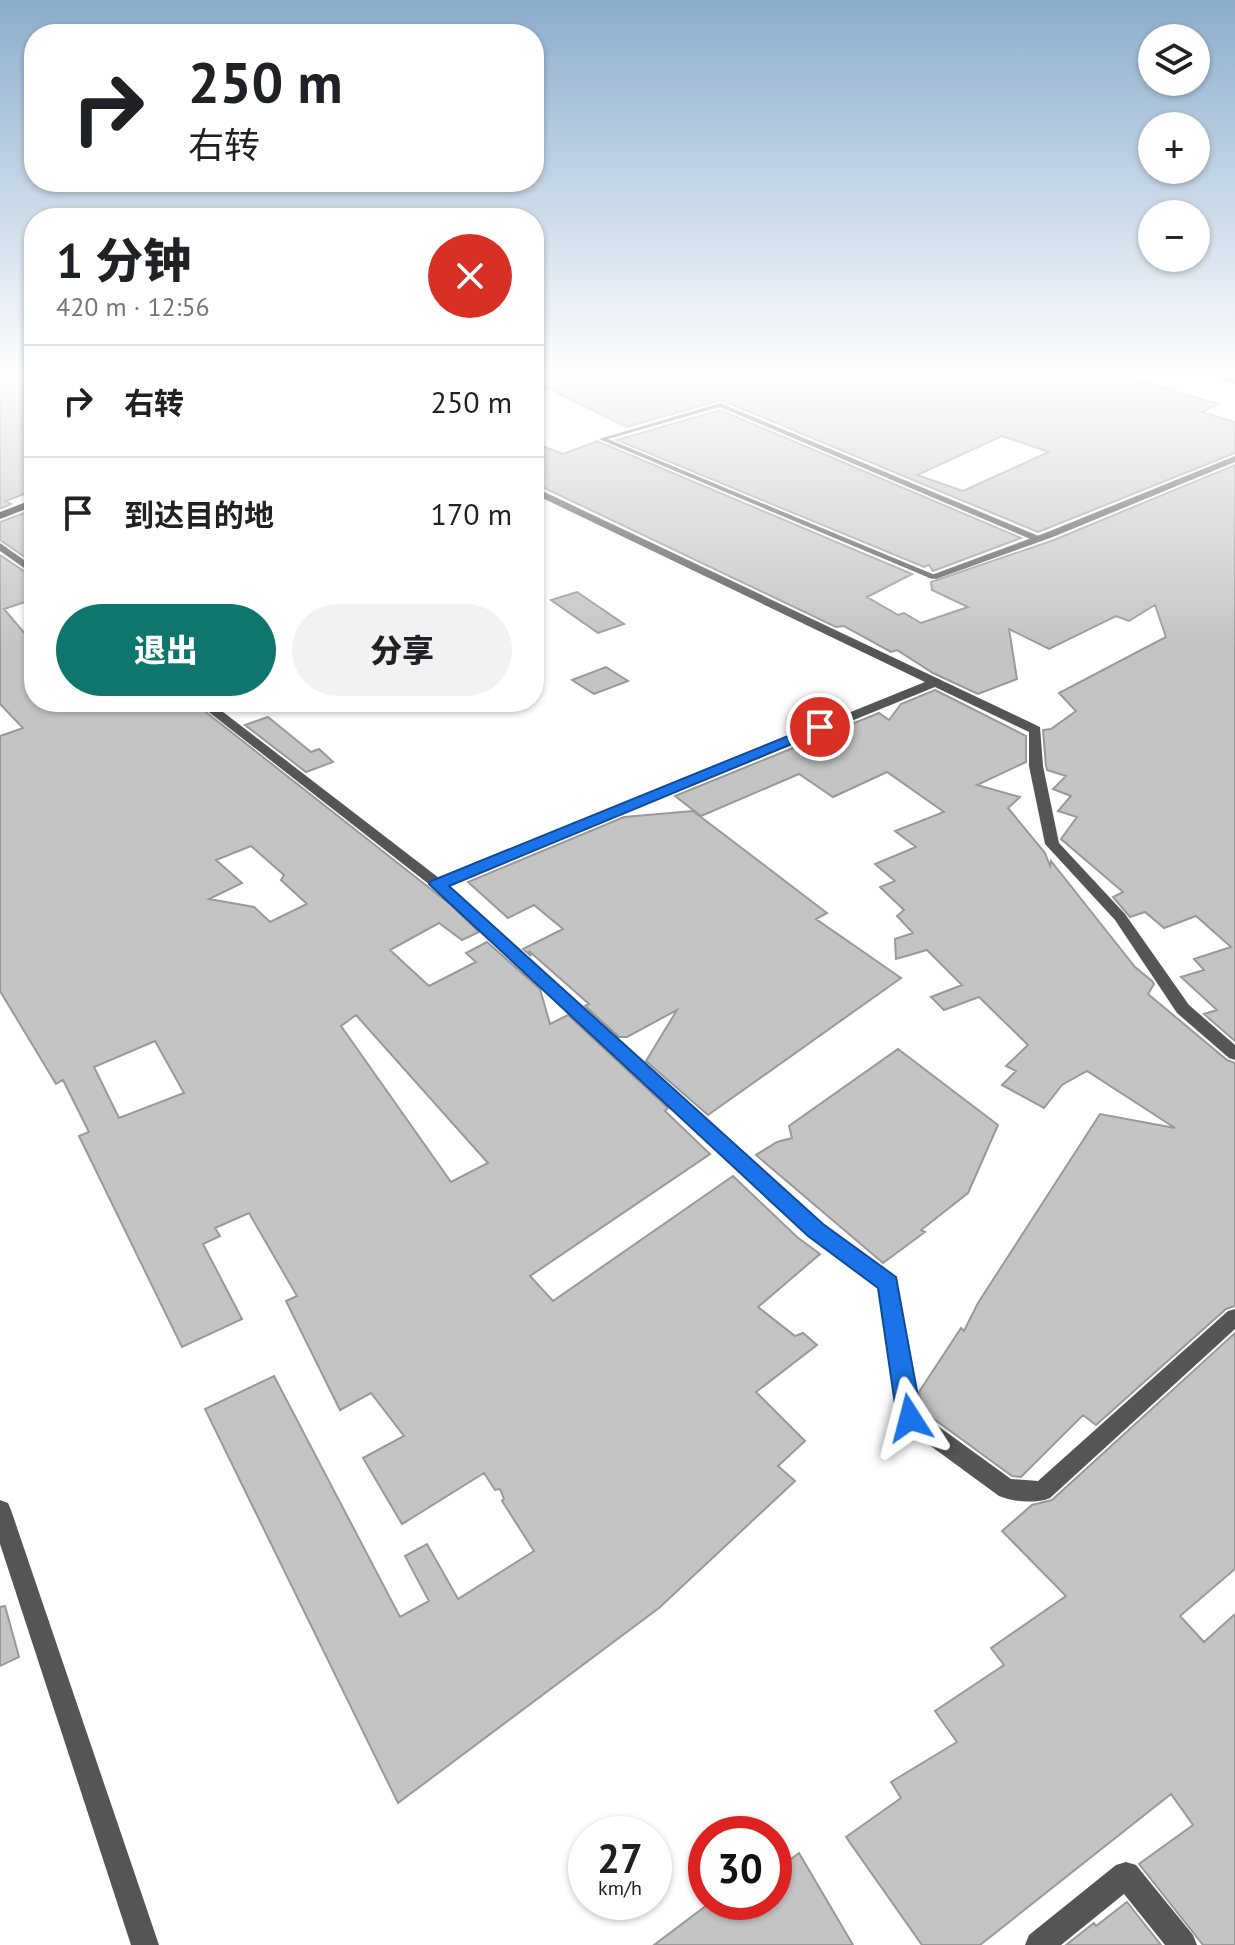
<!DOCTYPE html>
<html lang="zh">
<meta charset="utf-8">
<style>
:root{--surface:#fff;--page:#f2f2f2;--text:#202124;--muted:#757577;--line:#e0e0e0;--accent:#0f766e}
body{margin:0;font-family:"PT Sans","Noto Sans SC",sans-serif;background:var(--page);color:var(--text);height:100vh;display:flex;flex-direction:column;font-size:30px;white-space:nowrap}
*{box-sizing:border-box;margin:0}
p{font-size:26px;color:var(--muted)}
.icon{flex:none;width:44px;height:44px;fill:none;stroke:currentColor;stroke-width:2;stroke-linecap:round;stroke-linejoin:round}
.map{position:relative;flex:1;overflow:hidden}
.drawer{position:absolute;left:24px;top:208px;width:520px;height:504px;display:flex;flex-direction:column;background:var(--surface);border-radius:32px;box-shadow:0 2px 6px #0004}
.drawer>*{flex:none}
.top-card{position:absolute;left:24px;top:24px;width:520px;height:168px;border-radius:32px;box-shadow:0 2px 6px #0004;background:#fff;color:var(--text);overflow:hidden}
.fabs{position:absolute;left:1138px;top:24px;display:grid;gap:16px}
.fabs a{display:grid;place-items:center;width:72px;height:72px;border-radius:50%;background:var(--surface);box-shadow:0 2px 6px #0004;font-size:40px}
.speed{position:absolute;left:568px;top:1816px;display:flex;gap:16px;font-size:40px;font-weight:700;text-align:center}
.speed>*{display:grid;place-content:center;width:104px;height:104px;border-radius:50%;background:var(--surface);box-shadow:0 2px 6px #0004;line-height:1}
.speed small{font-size:20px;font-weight:400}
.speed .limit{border:12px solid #d22;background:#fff;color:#111}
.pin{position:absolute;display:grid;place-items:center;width:68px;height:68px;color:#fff;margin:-34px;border:4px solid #fff;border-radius:50%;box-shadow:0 2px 8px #0007}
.me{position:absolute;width:88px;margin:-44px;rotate:351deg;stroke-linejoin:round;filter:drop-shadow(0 0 6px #0008)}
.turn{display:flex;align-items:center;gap:28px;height:168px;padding:0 32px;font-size:36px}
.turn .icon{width:104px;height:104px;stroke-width:2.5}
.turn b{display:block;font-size:56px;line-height:68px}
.round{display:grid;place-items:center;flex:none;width:84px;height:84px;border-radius:42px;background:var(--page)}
.summary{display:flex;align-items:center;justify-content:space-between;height:136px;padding:0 32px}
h1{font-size:48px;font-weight:800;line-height:60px}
.button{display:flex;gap:16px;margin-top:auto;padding:16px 32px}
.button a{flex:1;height:92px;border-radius:48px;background:var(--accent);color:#fff;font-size:32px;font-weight:800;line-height:92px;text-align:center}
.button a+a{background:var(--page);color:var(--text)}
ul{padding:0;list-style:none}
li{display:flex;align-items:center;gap:24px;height:112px;padding:0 32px;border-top:2px solid var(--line)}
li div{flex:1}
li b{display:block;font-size:30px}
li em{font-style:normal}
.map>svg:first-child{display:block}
.building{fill:#c4c4c4;stroke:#999;stroke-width:2;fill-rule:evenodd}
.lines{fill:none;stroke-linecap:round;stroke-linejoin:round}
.primary-casing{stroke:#dbdbdb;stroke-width:2}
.lane{fill:#555;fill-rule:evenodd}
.street{fill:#555;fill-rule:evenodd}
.secondary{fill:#222;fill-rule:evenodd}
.primary{fill:#000;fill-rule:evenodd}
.route{fill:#1a73e8;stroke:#114b97;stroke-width:2}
</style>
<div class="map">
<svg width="1235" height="1945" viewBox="0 0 1235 1945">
<rect width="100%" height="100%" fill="#fff"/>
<path class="building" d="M0,375H34V490L6,501L11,504L0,509Z
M534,375H1120L1218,404L1202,412L1235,422V453L1038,532L721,400L627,427L534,382ZM1002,436L1049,452L963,491L917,475Z
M720,410L1021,538L933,571L929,565L924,567L617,440Z
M597,441L912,574L867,597L898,615L904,613L921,623L968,607L932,590L931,582L1054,540L1235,465V1041L1204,1014L1217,1010L1181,977L1204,970L1194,959L1231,947L1196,916L1164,928L1145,912L1130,917L1113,897L1123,892L1061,839L1077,817L1058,811L1071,796L1053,789L1066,776L1047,770L1046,766L1043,730L1051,729L1076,711L1059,693L1166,637L1155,605L1129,621L1116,616L1049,649L1009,629L1017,679L978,694L933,673L897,650L891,652L844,626L836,627L534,483V443L563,454Z
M24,513L34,519V563L0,540V522Z
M0,555L34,578V599L4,609L26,635L34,633V702H153L154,708L170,702H193L451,905L479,932L462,940L439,923L390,950L429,986L476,962L466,953L487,942L540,989L550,1024L568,1015L668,1108L665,1111L710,1154L530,1276L553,1301L733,1176L797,1237L820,1254L758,1307L795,1336L803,1333L817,1345L756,1392L805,1441L778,1466L795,1481L659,1608L398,1803L205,1409L274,1376L400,1617L429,1601L405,1556L427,1544L458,1599L534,1551L502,1501L504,1499L500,1489L495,1490L484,1473L402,1524L363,1458L404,1436L371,1393L340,1410L286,1301L297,1296L249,1213L215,1228L220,1236L203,1244L242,1319L182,1347L79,1136L89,1132L63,1080L56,1084L0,991V736L23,728L0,704ZM251,846L284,875L281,880L307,904L270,922L254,907L209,899L242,883L216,860ZM356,1015L488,1163L451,1182L341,1026ZM155,1041L184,1093L119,1118L94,1067Z
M577,592L624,624L598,633L551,600Z
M606,667L628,681L594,694L572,680Z
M935,690L1026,736V762L977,785L1020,797L1008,808L1045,853L1050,866L1051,861L1135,967L1152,981L1154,984L1148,994L1227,1060L1235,1063V1306L1226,1309L1096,1425L1083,1415L1021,1477L1012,1476L923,1411L919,1392L961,1328L964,1331L978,1303L1100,1114L1175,1128L1087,1071L1062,1085L1044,1108L1002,1085L1016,1071L1006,1066L1028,1045L979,997L944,1010L931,997L962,985L927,950L896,959L895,939L913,933L897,916L904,910L880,887L895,881L875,864L916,847L895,831L944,812L887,772L833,797L799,774L701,816L675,796L879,713L889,720L901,704Z
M268,717L311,752L319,749L333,762L306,772L245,725Z
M693,811L827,913L816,919L901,978L708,1115L646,1061L677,1010L627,1037H619L585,1006L589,1004L529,951L531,956L523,949L563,929L534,905L508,918L468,882L624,817Z
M898,1049L998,1125L968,1193L921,1230L925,1232L883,1263L756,1155L777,1142L792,1138L789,1126Z
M1235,1333V1569L1180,1616L1204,1642L1235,1614V1945H1203L1139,1864L1193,1825L1171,1794L980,1945H922L846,1837L901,1798L891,1782L957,1742L935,1711L1004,1665L991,1648L1066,1596L1002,1531L1032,1505L1052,1500Z
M5,1606L19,1657L0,1666V1607Z
M799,1853L853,1945H654L711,1902H774V1872Z
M1127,1902L1161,1945H1066L1094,1923L1096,1926Z"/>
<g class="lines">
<defs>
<path id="primary" d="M1220,375H1235V381L1221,377Z"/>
</defs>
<use href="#primary" class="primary-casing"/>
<path class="lane" d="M720,403L1041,537L1042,539L1035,541L720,407L608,439L935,575L936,577L932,579L599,439Z"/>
<path class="street" d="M1211,375L1235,378V384L1212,377Z
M1235,456V462L1053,537L936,579L926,577L1045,533Z
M534,487L1040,727L1043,766L1059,843L1125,914L1189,1005L1235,1045V1060L1229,1058L1177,1013L1115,920L1045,844L1029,766V732L935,687L448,885L822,1225L895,1277L920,1413L1011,1479L1038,1481L1228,1311L1235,1309V1329L1050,1498C1036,1504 1013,1502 999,1496L902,1425L879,1287L808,1235L453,903L196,702H210L439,878L925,682L534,494Z
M0,543L34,567V575L0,551Z
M0,1500L8,1503L11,1510L159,1945H131L0,1544Z
M1126,1862L1136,1865L1193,1935L1197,1945H1165L1124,1894L1061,1945H1025L1029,1935L1116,1865Z"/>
<path class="secondary" d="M34,499V506L0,519V512Z"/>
<use href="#primary" class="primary"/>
</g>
<linearGradient id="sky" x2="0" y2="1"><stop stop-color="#8cadcc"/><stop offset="0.58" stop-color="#fff"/><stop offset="1" stop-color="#fff" stop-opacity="0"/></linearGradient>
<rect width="1235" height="648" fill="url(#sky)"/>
<path class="route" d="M820,723L825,724V730L449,886L823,1224L896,1277L922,1418L918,1425L910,1428L901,1425L897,1418L878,1288L808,1236L429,884L431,881Z"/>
</svg>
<div class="fabs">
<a><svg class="icon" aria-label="layers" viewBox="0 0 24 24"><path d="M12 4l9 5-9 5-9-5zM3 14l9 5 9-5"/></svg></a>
<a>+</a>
<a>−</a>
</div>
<div class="speed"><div>27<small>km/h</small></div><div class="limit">30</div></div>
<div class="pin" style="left:820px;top:727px;background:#d93025"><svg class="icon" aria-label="arrive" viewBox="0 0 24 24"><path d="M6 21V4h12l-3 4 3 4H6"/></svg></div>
<svg class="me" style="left:910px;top:1418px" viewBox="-20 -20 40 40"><path d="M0-17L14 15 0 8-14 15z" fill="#1a73e8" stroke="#fff" stroke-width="4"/></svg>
<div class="top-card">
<div class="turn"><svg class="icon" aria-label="right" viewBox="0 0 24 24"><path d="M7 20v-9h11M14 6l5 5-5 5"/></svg><div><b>250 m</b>右转</div></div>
</div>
<section class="drawer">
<div class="summary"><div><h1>1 分钟</h1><p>420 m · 12:56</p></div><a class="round" style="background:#d93025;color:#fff"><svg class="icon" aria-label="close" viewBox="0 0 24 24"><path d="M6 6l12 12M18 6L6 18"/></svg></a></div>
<ul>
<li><svg class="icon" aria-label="right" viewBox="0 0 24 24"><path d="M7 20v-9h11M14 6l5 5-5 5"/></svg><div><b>右转</b></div><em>250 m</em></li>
<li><svg class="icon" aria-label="arrive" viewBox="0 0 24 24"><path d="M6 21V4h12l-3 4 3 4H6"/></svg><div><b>到达目的地</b></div><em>170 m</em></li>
</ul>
<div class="button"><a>退出</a><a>分享</a></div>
</section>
</div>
